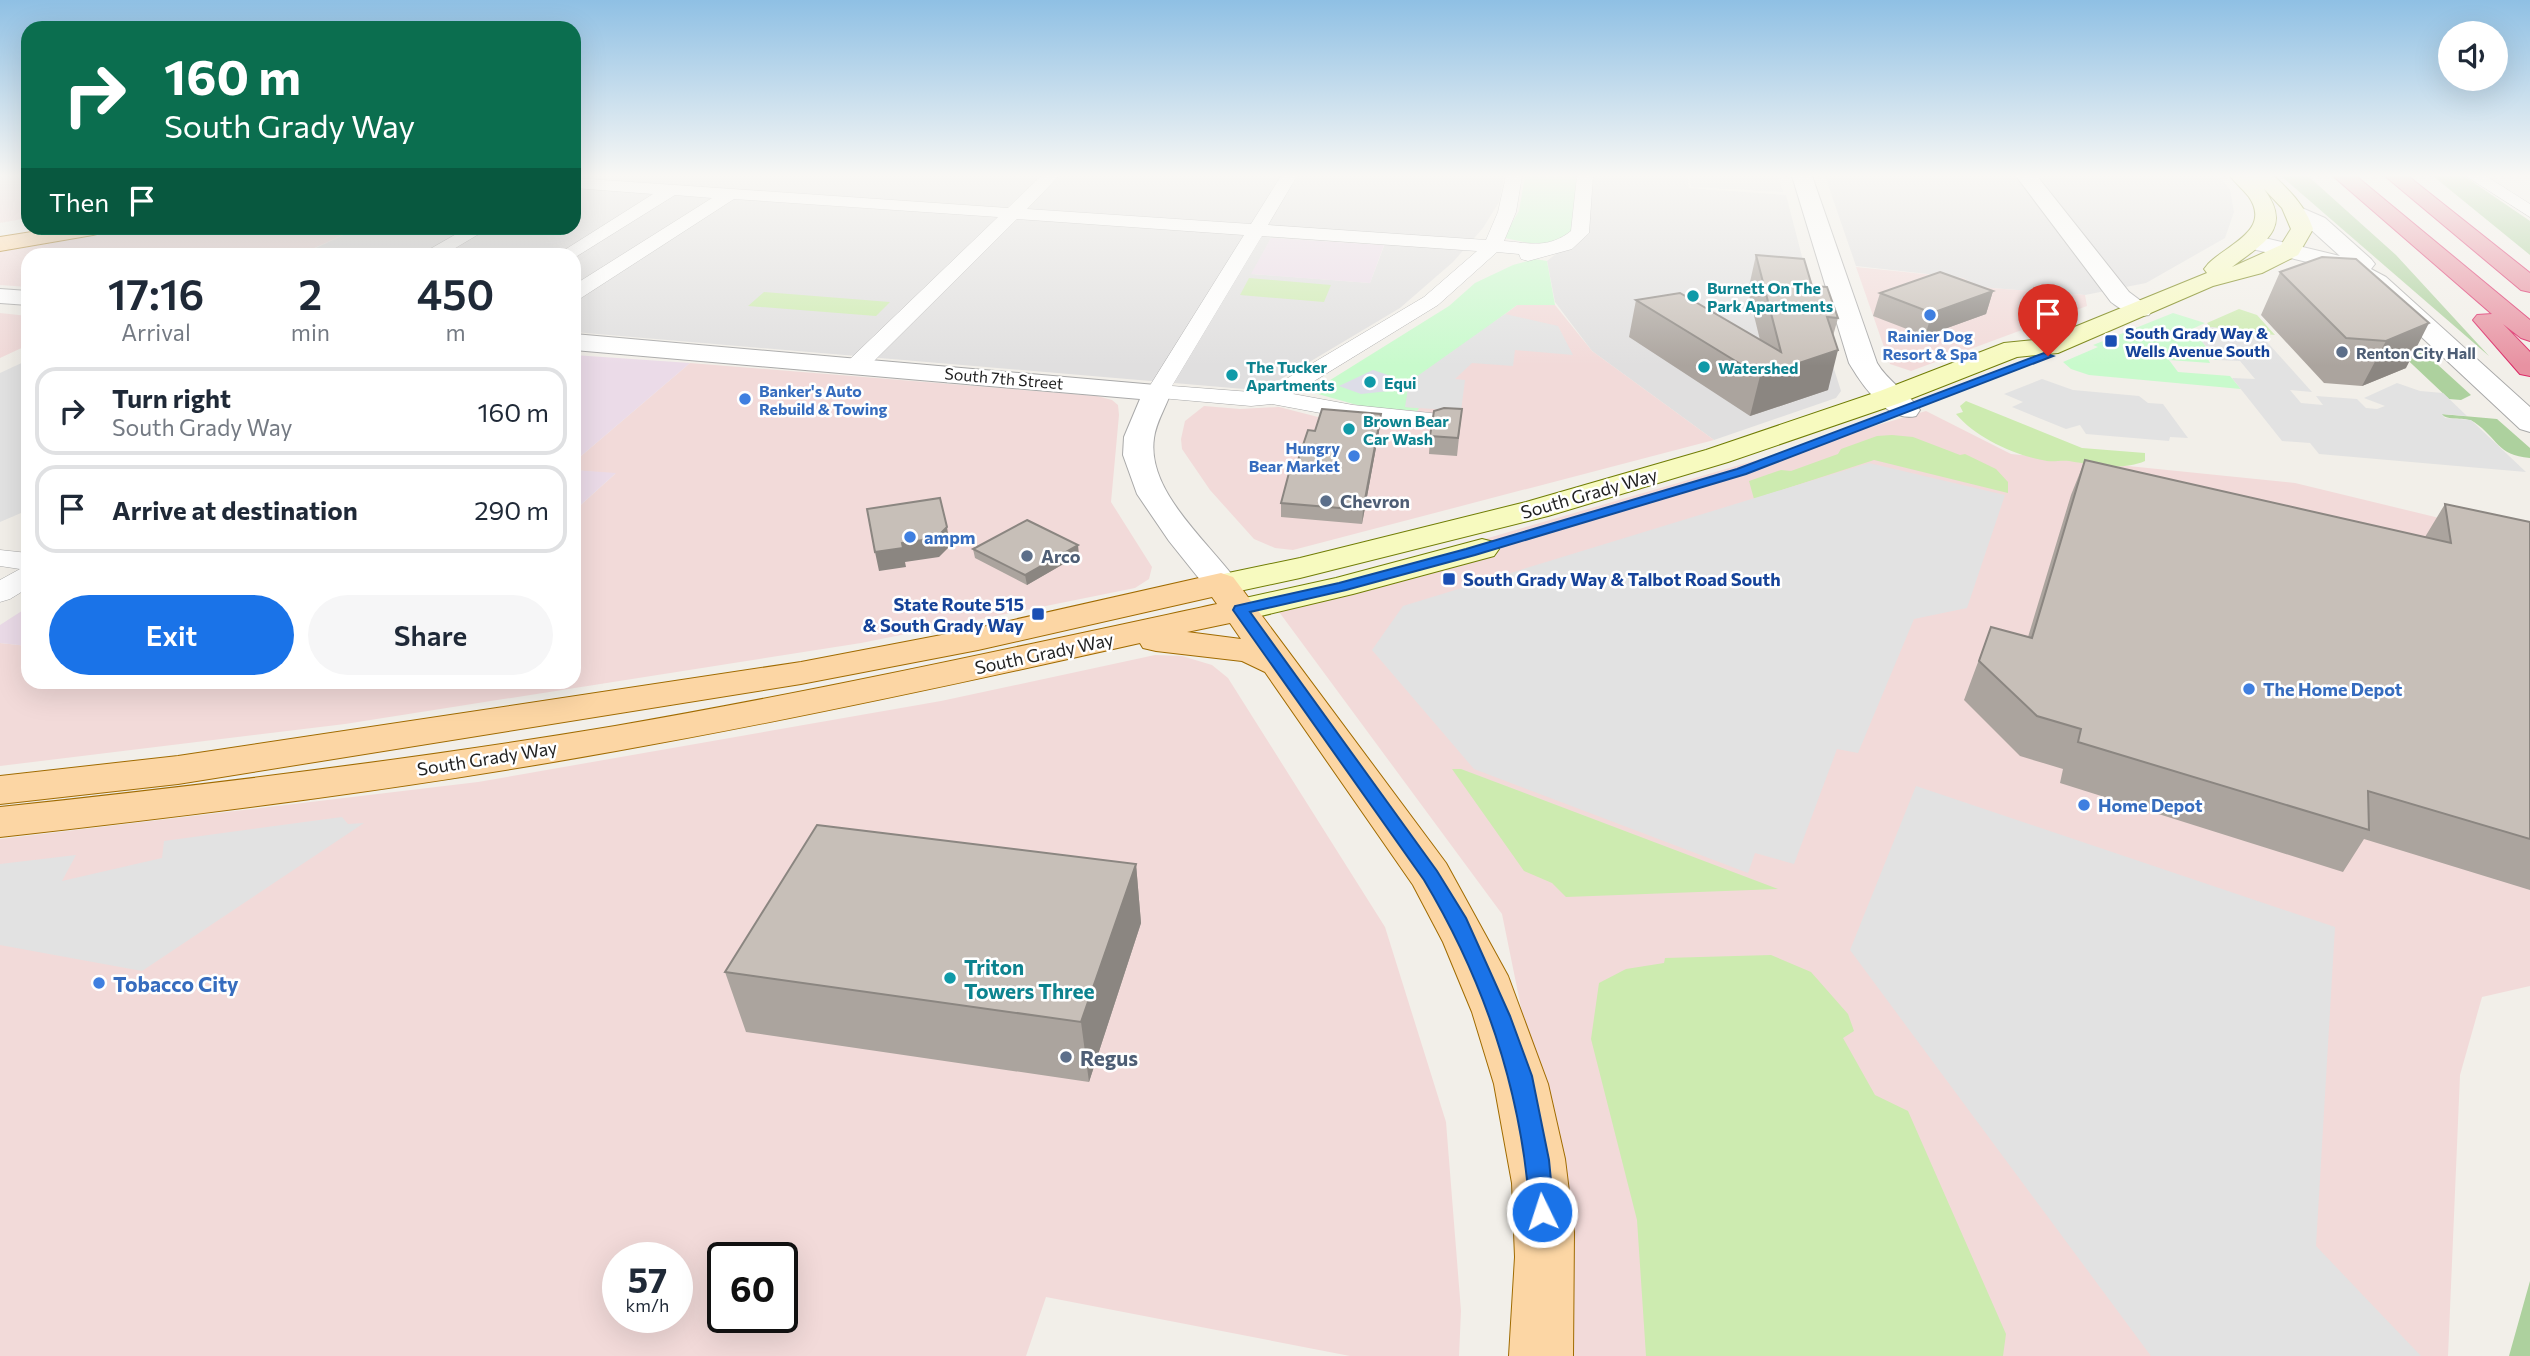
<!DOCTYPE html>
<style>
:root{--surface:#fff;--page:#f6f6f7;--text:#1f2937;--muted:#747a83;--line:#e0e1e3;--accent:#1a73e8}
body{margin:0;font-family:Commissioner,sans-serif;background:var(--page);color:var(--text);height:100vh;display:flex;flex-direction:column;font-size:26px;white-space:nowrap}
*{box-sizing:border-box;margin:0}
p{font-size:23px;color:var(--muted)}
.icon{flex:none;width:38px;height:38px;fill:none;stroke:currentColor;stroke-width:2;stroke-linecap:round;stroke-linejoin:round}
.map{position:relative;flex:1;overflow:hidden}
.drawer{position:absolute;left:21px;top:248px;width:560px;height:441px;display:flex;flex-direction:column;background:var(--surface);border-radius:21px;box-shadow:0 7px 28px #0002}
.drawer>*{flex:none}
.hud{position:absolute;left:21px;top:21px;width:560px;height:214px;border-radius:21px;box-shadow:0 7px 28px #0002;background:#0b6e4f;color:#fff;overflow:hidden}
.tools{position:absolute;left:2438px;top:21px;display:grid;gap:14px}
.tools a{display:grid;place-items:center;width:70px;height:70px;border-radius:50%;background:var(--surface);box-shadow:0 7px 28px #0002;font-size:35px}
.speed{position:absolute;left:602px;top:1242px;display:flex;gap:14px;font-size:35px;font-weight:700;text-align:center}
.speed>*{display:grid;place-content:center;width:91px;height:91px;border-radius:50%;background:var(--surface);box-shadow:0 7px 28px #0002;line-height:1}
.speed small{font-size:18px;font-weight:400}
.speed .limit{border:4px solid #111;border-radius:10px;background:#fff;color:#111}
.pin{position:absolute;display:grid;place-items:center;width:60px;height:60px;color:#fff;margin:-72px -30px;border-radius:50% 50% 50% 0;rotate:-45deg;box-shadow:0 0 7px #0007}
.pin .icon{rotate:45deg}
.me{position:absolute;width:77px;margin:-38px;rotate:356deg;stroke-linejoin:round;filter:drop-shadow(0 0 5px #0008)}
.turn{display:flex;align-items:center;gap:24px;height:147px;padding:0 28px;font-size:32px}
.turn .icon{width:91px;height:91px;stroke-width:2.5}
.turn b{display:block;font-size:49px;line-height:60px}
.then{display:flex;align-items:center;height:66px;padding:0 28px;background:#0003;gap:14px;font-size:26px}
.eta{display:flex;justify-content:space-evenly;align-items:center;height:119px;text-align:center}
.eta b{font-size:42px;font-weight:600;line-height:49px}
.button{display:flex;gap:14px;margin-top:auto;padding:14px 28px}
.button a{flex:1;height:80px;border-radius:42px;background:var(--accent);color:#fff;font-size:28px;font-weight:600;line-height:80px;text-align:center}
.button a+a{background:var(--page);color:var(--text)}
ul{padding:0;list-style:none}
li{display:flex;align-items:center;gap:21px;height:88px;margin:0 14px 10px;padding:0 14px;border:4px solid var(--line);border-radius:21px}
li div{flex:1}
li b{display:block;font-size:26px}
li em{font-style:normal}
.map>svg:first-child{display:block}
.residential{fill:#e0dfdf;fill-rule:evenodd}
.commercial{fill:#f2dad9;fill-rule:evenodd}
.industrial{fill:#ebdbe8}
.grass{fill:#cdebb0}
.forest{fill:#add19e}
.park{fill:#c8facc}
.parking{fill:#e2e2e2}
.plaza{fill:#dddde8}
.lines{fill:none;stroke-linecap:round;stroke-linejoin:round}
.minor-casing{stroke:#a9a9a9;stroke-width:1}
.tertiary-casing{stroke:#a9a9a9;stroke-width:2}
.secondary-casing{stroke:#707d05;stroke-width:2}
.primary-casing{stroke:#a06b00;stroke-width:2}
.motorway-casing{stroke:#dc2a67;stroke-width:2}
.minor{fill:#fff;fill-rule:evenodd}
.tertiary{fill:#fff;fill-rule:evenodd}
.secondary{fill:#f7fabf;fill-rule:evenodd}
.primary{fill:#fcd6a4;fill-rule:evenodd}
.motorway{fill:#e892a2;fill-rule:evenodd}
.wall{fill:#aba49e}
.shaded-wall{fill:#8b8681}
.building{fill:#c7bfb8;stroke:#8b8681;stroke-width:2}
.route{fill:#1a73e8;stroke:#114b97;stroke-width:2}
.culture-dot{fill:#0f9aa8;stroke:#fff;stroke-width:2.5}
.shop-dot{fill:#3f7fe0;stroke:#fff;stroke-width:2.5}
.transit-dot{fill:#1a4fb4;stroke:#fff;stroke-width:2.5}
.service-dot{fill:#5c6f8a;stroke:#fff;stroke-width:2.5}
.labels{text-anchor:middle;dominant-baseline:central;stroke-width:5;stroke-linejoin:round;paint-order:stroke}
.far-culture-label{font-size:16px;font-weight:bold;fill:#0d838f;stroke:#fff;text-anchor:start}
.far-transit-label{font-size:16px;font-weight:bold;fill:#164399;stroke:#fff;text-anchor:start}
.far-shop-label{font-size:16px;font-weight:bold;fill:#366cbe;stroke:#fff}
.far-service-label{font-size:16px;font-weight:bold;fill:#4e5e75;stroke:#fff;text-anchor:start}
.far-street-label{font-size:16px;fill:#222;stroke:#fff}
.street-label{font-size:18px;fill:#222;stroke:#fff}
.service-label{font-size:18px;font-weight:bold;fill:#4e5e75;stroke:#fff;text-anchor:start}
.shop-label{font-size:18px;font-weight:bold;fill:#366cbe;stroke:#fff;text-anchor:start}
.transit-label{font-size:18px;font-weight:bold;fill:#164399;stroke:#fff;text-anchor:start}
.near-culture-label{font-size:21px;font-weight:bold;fill:#0d838f;stroke:#fff;text-anchor:start}
.near-shop-label{font-size:21px;font-weight:bold;fill:#366cbe;stroke:#fff;text-anchor:start}
.near-service-label{font-size:21px;font-weight:bold;fill:#4e5e75;stroke:#fff;text-anchor:start}
</style>
<div class="map">
<svg width="2530" height="1356" viewBox="0 0 2530 1356">
<rect width="100%" height="100%" fill="#f2efe9"/>
<path class="residential" d="M574,176H1504L1499,202L1483,228L1453,262L1400,308L1269,386L1256,390L574,332V256H299L358,228H574ZM1271,238L1384,245V246L1370,283L1252,274Z
M1591,176H1687L1689,188L1786,195L1819,322L1841,391L1836,398L1714,440L1592,351L1555,302L1547,261L1571,242Z
M1825,176H2219L2230,190L2234,212L2225,238L2146,283L2085,295L1978,287L1963,278L1856,266Z"/>
<path class="commercial" d="M0,176H28V218L0,223Z
M141,228H358L299,255L28,256V287L0,285V252Z
M1856,267L1963,278L1978,287L2085,295L2087,306L1911,371L1890,364Z
M1517,305H1555L1592,351L1714,440L1293,550L1275,548L1254,539L1210,490L1182,449L1181,439L1185,421L1204,406L1240,409L1279,407L1318,417L1387,423L1390,410L1405,407L1485,329Z
M0,313L28,316V345L0,358Z
M690,363L1097,396L1112,400L1118,405L1119,415L1111,502L1152,567L1149,579L1135,588L861,643L345,724L0,766V643L28,646V682H574V511L615,474L574,470V462Z
M1926,411L2011,454L2295,483L2530,540V986L2482,997L2460,1075L2448,1356H1549L1561,1204L1502,914L1271,601Z
M1155,655L1182,656L1212,665L1228,678L1385,927L1446,1122L1461,1311L1459,1356H1350L1046,1297L1026,1356H0V839L478,782L941,701ZM618,1258H677V1318H618ZM723,1258H782V1318H723Z"/>
<path class="industrial" d="M1271,238L1384,245L1370,283L1251,274Z
M574,355L690,363L574,462Z
M574,470L616,473L574,511Z
M28,607V646L0,643V625Z"/>
<path class="grass" d="M1249,278L1331,285L1324,302L1240,295Z
M764,292L890,302L876,316L748,306Z
M2239,309L2257,315L2275,335L2210,327L2207,323Z
M1966,401L2082,448L2145,453V461C2122,471 2093,465 2069,461C2061,460 2055,462 2047,461C2016,456 1976,438 1956,414L1963,412L1960,406Z
M1892,435L1913,437L1960,455L1965,454L1996,469L2008,482V493L1874,460L1754,499L1749,481L1781,470L1791,471L1838,454L1841,449L1877,436Z
M1452,769H1461L1778,889L1566,897L1552,883L1524,871Z
M1771,955L1811,972L1848,1014L1854,1031L1843,1038L1875,1095L1908,1111L2006,1334L2003,1356H1646L1637,1220L1591,1039L1599,983L1626,969L1664,963L1665,958Z"/>
<path class="forest" d="M2281,176H2308L2396,255L2489,356Z
M2433,176H2464L2530,221V255Z
M2359,293L2471,395L2461,400L2449,399L2343,299Z
M2441,414L2497,419L2530,448V458C2496,455 2499,439 2474,422C2464,416 2450,422 2441,414Z
M2530,1281V1356H2509Z"/>
<path class="park" d="M1525,176H1577L1574,233L1560,243L1533,244L1505,238L1504,236L1519,211Z
M1535,259L1547,261L1555,305H1517L1485,329L1405,407L1419,408L1417,411L1364,407L1311,392L1449,306L1475,283L1513,265Z
M2173,313L2205,323L2192,329L2217,360L2208,359L2210,363L2169,360L2178,372L2230,376L2241,389L2089,375L2071,369L2063,362L2098,347L2093,345Z"/>
<path class="parking" d="M1689,176H1778L1783,192L1691,187Z
M1505,314L1558,326L1573,355L1515,350L1513,366L1472,363L1455,379L1465,380L1461,411L1405,407L1409,382Z
M2210,327L2259,333L2312,392L2290,390L2301,403L2323,405L2316,396L2357,399L2366,408L2377,409L2385,406L2364,398L2397,383L2420,391L2443,393L2467,416L2442,414L2445,418L2471,420L2526,472L2319,454L2310,443L2282,441L2232,378L2255,379L2240,361L2217,360L2192,329L2212,330Z
M28,360V510L0,522V373Z
M2042,379L2073,390L2139,396L2148,403L2163,404L2188,438L2170,437L2169,441L2086,434L2080,425L2066,429L2012,407L2023,402L2004,394Z
M1869,463L2005,495L1967,608L1914,619L1858,753L1837,749L1794,864L1755,853L1748,873L1474,769L1372,650L1403,606Z
M1916,786L2335,927L2316,1246L2421,1356H2151L1850,950Z
M342,817L348,824L364,823L142,971L0,945V864L76,855L62,881L162,858L164,841Z"/>
<path class="plaza" d="M1373,370L1394,377L1395,386L1389,391L1361,394L1339,386Z"/>
<g class="lines">
<defs>
<path id="minor" d="M1041,176H1059L1027,209L1251,224L1281,176H1297L1268,225L1486,240L1498,212L1506,176H1522L1516,212L1504,241C1531,243 1548,249 1571,231L1577,176H1593L1589,233L1572,249L1528,261L1521,259L1519,254L1497,252L1438,305L1293,394L1353,405L1440,414L1444,419L1440,424L1432,426L1353,419L1272,404L1251,406L1149,397L1146,392L1244,235L1017,219L865,370H849L846,365L849,360L998,217L734,199L581,298L574,300V285L712,198L675,195L574,258V256H555L653,194L574,188V178L1008,208ZM1262,236L1477,251L1424,297L1266,391L1251,392L1172,386Z
M2466,176H2486L2530,204V217Z
M467,228H489L442,256H418Z
M0,550L28,553V588L10,599L0,602V580L20,569L0,566Z"/>
<path id="tertiary" d="M1792,176H1812L1877,363C1888,382 1908,392 1920,410L1916,416C1888,423 1862,385 1849,363Z
M2016,176H2037L2129,292L2153,310L2149,315C2133,319 2124,311 2111,302Z
M2295,205L2325,218L2371,259L2375,264L2371,269L2386,277L2530,407V432L2520,429L2368,287L2324,266L2244,247L2241,242L2244,237L2252,235L2340,256L2309,228L2284,211L2287,206Z
M0,289L28,291V305L0,303Z
M574,334L1167,386L1171,392C1166,407 1156,422 1154,438C1146,492 1210,543 1239,584L1233,591L1221,595L1209,591L1169,541L1137,494L1123,455L1124,437L1140,399L574,350Z"/>
<path id="secondary" d="M2230,176H2274C2291,192 2306,207 2313,229L2298,255L2262,273L2213,286L2058,353L2017,357L1900,403L1728,462L1548,516L1300,578L1221,595L1209,591L1203,584L1209,577L1300,558L1526,502L1706,450L1880,391L2004,343L2045,339L2207,273L2204,269L2208,264C2226,245 2272,231 2249,197C2243,189 2236,184 2230,176ZM2264,189L2282,208L2291,229L2281,245L2232,267C2262,244 2294,229 2264,189Z
M1482,539L1494,542L1499,549L1494,556L1353,594L1240,621L1227,618L1222,610L1227,602L1336,578Z"/>
<path id="primary" d="M57,228H104L101,233L93,235L0,251V237Z
M1221,573L1233,577L1446,863L1508,976L1548,1084L1565,1159L1574,1232L1573,1356H1509L1515,1257L1512,1183L1494,1084L1472,1012L1443,942L1413,885L1265,672L1242,661L1156,651L1143,648L1140,643C966,682 791,720 616,751C412,788 206,814 0,837V807C206,785 411,760 615,726C817,691 1017,647 1217,604L1212,597L978,650L801,684L178,784L0,804V776L178,756L801,662L978,628ZM1230,623L1241,639L1187,632Z"/>
<path id="motorway" d="M2333,176H2356L2530,320V341L2521,338L2503,324L2530,352V376L2520,374L2473,320L2477,315L2492,314Z
M2385,176H2408L2530,273V292L2521,290Z"/>
</defs>
<use href="#minor" class="minor-casing"/>
<use href="#tertiary" class="tertiary-casing"/>
<use href="#secondary" class="secondary-casing"/>
<use href="#primary" class="primary-casing"/>
<use href="#motorway" class="motorway-casing"/>
<use href="#minor" class="minor"/>
<use href="#tertiary" class="tertiary"/>
<use href="#secondary" class="secondary"/>
<use href="#primary" class="primary"/>
<use href="#motorway" class="motorway"/>
</g>
<path class="wall" d="M1756,255L1812,286L1838,318L1833,336L1828,390L1750,416L1629,337L1636,300L1760,340L1748,291Z
M2322,257L2406,368L2362,386L2324,383L2261,315L2280,272Z
M1993,291L1986,314L1925,336L1873,316L1880,293Z
M1462,409L1457,456L1429,454L1430,436Z
M1381,414L1380,426L1362,524L1281,517V503L1295,469L1315,431Z
M2085,460L2425,537L2445,504L2530,522V890L2364,839L2343,872L2060,783L2063,769L2020,756L1964,700L1991,627L2028,637L2071,495Z
M973,549L1079,555L1027,585L975,558Z
M1136,864L1141,923L1089,1082L746,1032L725,972Z"/>
<path class="shaded-wall" d="M1993,291L1986,314L1925,336L1932,313Z
M2429,323L2406,368L2362,386L2386,341Z
M1838,350L1828,390L1750,416L1760,376Z
M1381,414L1380,426L1362,524L1363,510Z
M947,527L950,546L939,557L905,562L906,567L879,571L875,552Z
M1078,545L1079,555L1027,585L1025,575Z
M284,682H303L285,685Z
M315,682H361L318,688Z
M1136,864L1141,923L1089,1082L1081,1022Z"/>
<path class="building" d="M1756,255L1804,259L1812,286L1827,287L1838,318L1827,317L1838,350L1760,376L1636,300L1680,293L1781,352Z
M2322,257L2356,259L2429,323L2386,341L2346,338L2280,272Z
M1940,272L1993,291L1932,313L1880,293Z
M1444,408L1462,409L1458,438L1430,436L1434,411Z
M1322,409L1381,414L1363,510L1281,503L1290,469H1295L1308,430L1315,431Z
M2085,460L2451,543L2445,504L2530,522V839L2368,791L2369,830L2078,742L2081,729L2037,716L1979,661L1991,627L2032,638Z
M940,498L947,527L936,538L902,543L903,548L875,552L867,509Z
M1027,520L1078,545L1025,575L973,549Z
M817,825L1136,864L1081,1022L725,972Z"/>
<linearGradient id="sky" x2="0" y2="1"><stop stop-color="#8fc0e4"/><stop offset="0.48" stop-color="#f9f8f5"/><stop offset="1" stop-color="#f9f8f5" stop-opacity="0"/></linearGradient>
<rect width="2530" height="366" fill="url(#sky)"/>
<path class="route" d="M2044,353L2053,356L1746,474L1475,555L1346,590L1250,612L1437,871L1466,918L1510,1016L1532,1076L1549,1160L1554,1212L1550,1220L1542,1223L1533,1220L1530,1212C1522,1094 1485,982 1424,880L1233,610L1235,606L1339,583L1466,549L1737,469Z"/>
<g class="culture-dot">
<circle cx="1693" cy="296" r="7"/>
<circle cx="1704" cy="367" r="7"/>
<circle cx="1232" cy="375" r="7"/>
<circle cx="1370" cy="382" r="7"/>
<circle cx="1349" cy="429" r="7"/>
<circle cx="950" cy="978" r="7"/>
</g>
<g class="shop-dot">
<circle cx="1930" cy="315" r="7"/>
<circle cx="745" cy="399" r="7"/>
<circle cx="1354" cy="456" r="7"/>
<circle cx="910" cy="537" r="7"/>
<circle cx="2249" cy="689" r="7"/>
<circle cx="2084" cy="805" r="7"/>
<circle cx="99" cy="983" r="7"/>
</g>
<g class="transit-dot">
<rect x="2104" y="334" width="14" height="14" rx="3.5"/>
<rect x="1442" y="572" width="14" height="14" rx="3.5"/>
<rect x="1031" y="607" width="14" height="14" rx="3.5"/>
</g>
<g class="service-dot">
<circle cx="2342" cy="352" r="7"/>
<circle cx="1326" cy="501" r="7"/>
<circle cx="1027" cy="556" r="7"/>
<circle cx="1066" cy="1057" r="7"/>
</g>
<g class="labels">
<g class="far-culture-label">
<text x="1707" y="287">Burnett On The<tspan x="1707" dy="18">Park Apartments</tspan></text>
<text x="1246" y="366">The Tucker<tspan x="1246" dy="18">Apartments</tspan></text>
<text x="1718" y="367">Watershed</text>
<text x="1384" y="382">Equi</text>
<text x="1363" y="420">Brown Bear<tspan x="1363" dy="18">Car Wash</tspan></text>
</g>
<g class="far-transit-label">
<text x="2125" y="332">South Grady Way &amp;<tspan x="2125" dy="18">Wells Avenue South</tspan></text>
</g>
<g class="far-shop-label">
<text x="1930" y="335">Rainier Dog<tspan x="1930" dy="18">Resort &amp; Spa</tspan></text>
<text x="759" y="390" text-anchor="start">Banker's Auto<tspan x="759" dy="18">Rebuild &amp; Towing</tspan></text>
<text x="1340" y="447" text-anchor="end">Hungry<tspan x="1340" dy="18">Bear Market</tspan></text>
</g>
<g class="far-service-label">
<text x="2356" y="352">Renton City Hall</text>
</g>
<g class="far-street-label">
<text transform="translate(1004 378) rotate(5)">South 7th Street</text>
</g>
<g class="street-label">
<text transform="translate(1589 493) rotate(-16)">South Grady Way</text>
<text transform="translate(1044 653) rotate(-12)">South Grady Way</text>
<text transform="translate(487 758) rotate(-9)">South Grady Way</text>
</g>
<g class="service-label">
<text x="1340" y="501">Chevron</text>
<text x="1041" y="556">Arco</text>
</g>
<g class="shop-label">
<text x="924" y="537">ampm</text>
<text x="2263" y="689">The Home Depot</text>
<text x="2098" y="805">Home Depot</text>
</g>
<g class="transit-label">
<text x="1463" y="579">South Grady Way &amp; Talbot Road South</text>
<text x="1024" y="604" text-anchor="end">State Route 515<tspan x="1024" dy="21">&amp; South Grady Way</tspan></text>
</g>
<g class="near-culture-label">
<text x="964" y="966">Triton<tspan x="964" dy="24">Towers Three</tspan></text>
</g>
<g class="near-shop-label">
<text x="113" y="983">Tobacco City</text>
</g>
<g class="near-service-label">
<text x="1080" y="1057">Regus</text>
</g>
</g>
</svg>
<div class="tools">
<a><svg class="icon" aria-label="sound" viewBox="0 0 24 24"><path d="M4 9h4l5-4v14l-5-4H4zM17 9q2 3 0 6"/></svg></a>
</div>
<div class="speed"><div>57<small>km/h</small></div><div class="limit">60</div></div>
<div class="pin" style="left:2048px;top:356px;background:#d93025"><svg class="icon" aria-label="arrive" viewBox="0 0 24 24"><path d="M6 21V4h12l-3 4 3 4H6"/></svg></div>
<svg class="me" style="left:1542px;top:1212px" viewBox="-20 -20 40 40"><circle r="17" fill="#1a73e8" stroke="#fff" stroke-width="3"/><path d="M0-11L8 9 0 5-8 9z" fill="#fff"/></svg>
<div class="hud">
<div class="turn"><svg class="icon" aria-label="right" viewBox="0 0 24 24"><path d="M7 20v-9h11M14 6l5 5-5 5"/></svg><div><b>160 m</b>South Grady Way</div></div>
<div class="then">Then<svg class="icon" aria-label="arrive" viewBox="0 0 24 24"><path d="M6 21V4h12l-3 4 3 4H6"/></svg></div>
</div>
<section class="drawer">
<div class="eta">
<div><b>17:16</b><p>Arrival</p></div>
<div><b>2</b><p>min</p></div>
<div><b>450</b><p>m</p></div>
</div>
<ul>
<li><svg class="icon" aria-label="right" viewBox="0 0 24 24"><path d="M7 20v-9h11M14 6l5 5-5 5"/></svg><div><b>Turn right</b><p>South Grady Way</p></div><em>160 m</em></li>
<li><svg class="icon" aria-label="arrive" viewBox="0 0 24 24"><path d="M6 21V4h12l-3 4 3 4H6"/></svg><div><b>Arrive at destination</b></div><em>290 m</em></li>
</ul>
<div class="button"><a>Exit</a><a>Share</a></div>
</section>
</div>
